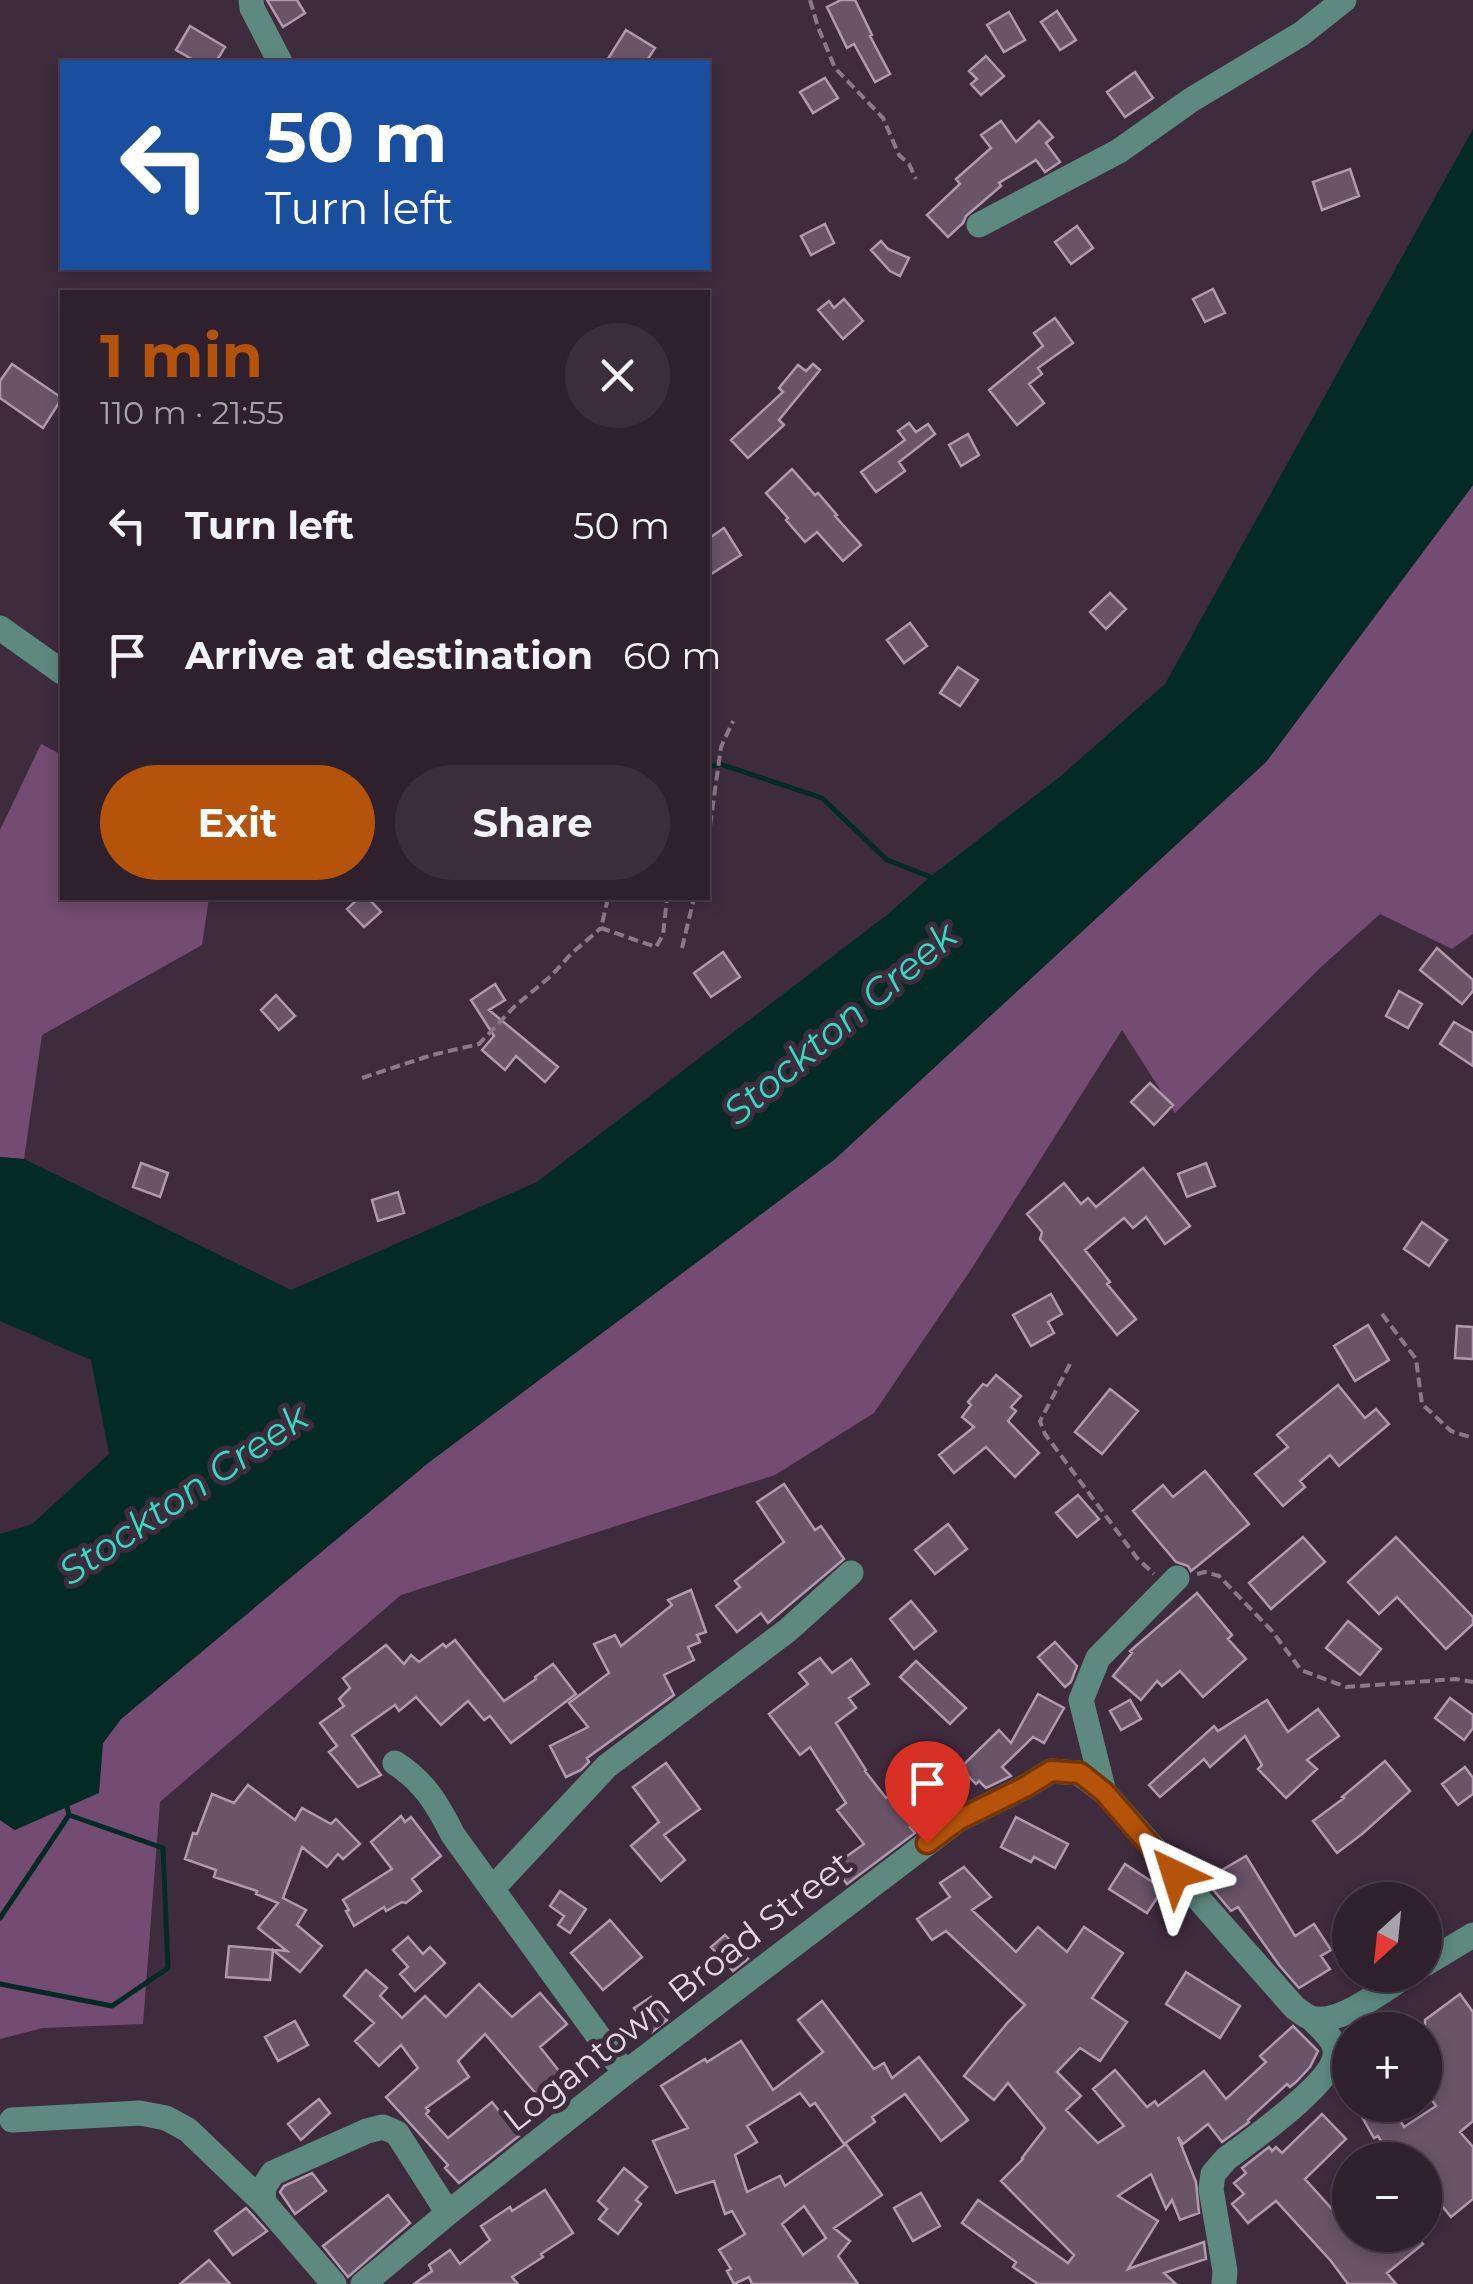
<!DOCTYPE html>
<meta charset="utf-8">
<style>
:root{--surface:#2f202e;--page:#3b2d3a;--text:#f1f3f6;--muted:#a7a3aa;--line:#4a3e4a;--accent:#b45309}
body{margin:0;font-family:Montserrat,sans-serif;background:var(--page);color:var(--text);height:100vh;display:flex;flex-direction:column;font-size:38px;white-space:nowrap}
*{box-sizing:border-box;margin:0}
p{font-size:32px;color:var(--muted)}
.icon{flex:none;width:55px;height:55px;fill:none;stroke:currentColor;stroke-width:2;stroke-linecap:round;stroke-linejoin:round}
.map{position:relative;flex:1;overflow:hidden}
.side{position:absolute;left:60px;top:290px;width:650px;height:610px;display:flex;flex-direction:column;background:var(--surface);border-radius:0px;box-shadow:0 5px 15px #0003,0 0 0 2px var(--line)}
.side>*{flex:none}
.guide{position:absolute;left:60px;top:60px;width:650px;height:210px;border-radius:0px;box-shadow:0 5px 15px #0003,0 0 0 2px var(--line);background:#1a4fa0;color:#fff;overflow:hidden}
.needle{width:65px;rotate:207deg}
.buttons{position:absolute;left:1332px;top:1882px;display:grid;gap:20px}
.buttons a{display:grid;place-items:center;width:110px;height:110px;border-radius:50%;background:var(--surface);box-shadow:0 5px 15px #0003,0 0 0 2px var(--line);font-size:50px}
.pin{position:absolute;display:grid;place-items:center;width:85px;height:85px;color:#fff;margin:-102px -42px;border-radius:50% 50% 50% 0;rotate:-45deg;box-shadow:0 0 10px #0007}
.pin .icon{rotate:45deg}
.me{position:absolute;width:110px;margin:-55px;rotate:319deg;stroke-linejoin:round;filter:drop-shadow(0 0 8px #0008)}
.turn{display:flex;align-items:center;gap:35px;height:210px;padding:0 40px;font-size:45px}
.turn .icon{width:130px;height:130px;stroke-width:2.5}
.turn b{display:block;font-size:70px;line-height:85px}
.round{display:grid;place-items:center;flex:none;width:105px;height:105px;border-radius:52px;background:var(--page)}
.head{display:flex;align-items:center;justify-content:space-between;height:170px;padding:0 40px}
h1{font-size:60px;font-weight:700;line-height:75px;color:var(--accent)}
.primary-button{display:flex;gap:20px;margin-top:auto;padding:20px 40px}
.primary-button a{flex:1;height:115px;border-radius:60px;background:var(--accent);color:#fff;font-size:40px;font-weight:700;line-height:115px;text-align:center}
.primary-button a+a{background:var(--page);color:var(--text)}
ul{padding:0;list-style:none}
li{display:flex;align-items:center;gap:30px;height:130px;padding:0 40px}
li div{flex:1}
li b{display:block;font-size:38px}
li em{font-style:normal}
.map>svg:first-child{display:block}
.green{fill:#744b72}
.water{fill:#032a24}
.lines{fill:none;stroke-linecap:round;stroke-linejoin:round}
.stream{stroke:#032a24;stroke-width:5}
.building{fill:#695468;stroke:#b199af;stroke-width:2.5;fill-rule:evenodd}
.path{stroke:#8a7989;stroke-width:4;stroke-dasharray:10 5;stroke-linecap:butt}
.minor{stroke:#5d897f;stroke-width:25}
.route-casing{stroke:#753606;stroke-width:25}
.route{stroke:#b45309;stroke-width:18}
.labels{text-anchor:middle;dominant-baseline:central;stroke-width:10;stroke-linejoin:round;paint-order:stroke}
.street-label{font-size:35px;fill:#e4d7e3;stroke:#3f2b3e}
.water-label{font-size:38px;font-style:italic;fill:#2de0c4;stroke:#3f2b3e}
</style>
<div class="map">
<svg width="1473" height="2284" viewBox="0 0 1473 2284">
<rect width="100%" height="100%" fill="#3f2b3e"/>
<path class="green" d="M1473,485V934L1452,949L1380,914L1320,968L1175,1113L1122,1030L972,1268L874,1413L775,1475L401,1595L160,1802L143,2024L43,2028L0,2039V1820L15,1830L103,1743L121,1719L428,1463L835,1159L1266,762Z
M41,744L62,755V898H209L202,945L42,1035L24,1159L0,1157V830Z"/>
<path class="water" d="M1473,129V485L1266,762L835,1159L428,1463L121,1719L103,1743L99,1793L15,1830L0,1820V1534L32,1524L109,1454L91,1360L0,1321V1157L24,1159L291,1290L537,1182L887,915L931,876L1062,775L1165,684Z"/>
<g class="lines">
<path class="stream" d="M708,767L720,764L822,798L887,860L936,879
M0,1918L69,1815L66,1802
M0,1984L112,2006L168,1968L163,1848L69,1815"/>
</g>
<path class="building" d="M267,0H297L305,13L283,27Z
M841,0H855L872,35L870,36L890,74L875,82L854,44L847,48L827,7Z
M1057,11L1076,40L1060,50L1041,22Z
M1009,12L1025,40L1004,52L987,25Z
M190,26L225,47L216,62H197L176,50Z
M626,30L655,48L646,62H606Z
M986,56L1004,76L981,95L971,84L977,79L969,71Z
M1135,72L1153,98L1125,117L1107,92Z
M825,78L838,98L813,113L800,92Z
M1001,121L1016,142L1039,121L1053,137L1046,143L1060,162L1045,172L1036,160L999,183L1001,186L966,216L963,223L948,237L927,215L960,184L956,179L991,148L981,135Z
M1350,169L1359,196L1322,210L1313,182Z
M825,224L834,243L811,255L801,236Z
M1077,226L1093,248L1071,264L1055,242Z
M881,241L888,249L909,258L900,276L890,271L871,250Z
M1213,289L1225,313L1205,322L1193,299Z
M844,299L863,321L843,339L818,310L829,301L834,308Z
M1055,318L1073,343L1038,368L1042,374L1029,384L1044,403L1017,425L989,390L1043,346L1034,333Z
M12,364L62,398L43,428L0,398V381Z
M813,364L820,370L779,420L784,425L748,458L731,440L783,392L779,388L798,365L806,371Z
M909,423L916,432L928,424L935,434L899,462L905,471L876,492L861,472L905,440L898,431Z
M968,434L979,455L961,466L949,445Z
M792,469L815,495L818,493L837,515L835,516L861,545L843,561L817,532L805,542L786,520L788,518L766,493Z
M724,528L741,555L708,576V539Z
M1110,593L1126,609L1106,629L1090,612Z
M910,623L927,646L904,663L887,640Z
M958,667L978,680L960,706L940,693Z
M359,898H368L381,912L364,927L347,909Z
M1437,948L1473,980V991L1462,1004L1420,970Z
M723,952L740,977L711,997L694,973Z
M495,984L505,1000L489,1010L558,1067L545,1082L516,1056L505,1070L482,1050L494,1036L471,1000Z
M1399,991L1422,1004L1408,1028L1386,1016Z
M276,995L295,1016L279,1030L261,1010Z
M1454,1022L1473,1033V1066L1440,1044Z
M1150,1083L1173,1105L1154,1125L1131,1102Z
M141,1163L168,1173L160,1197L133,1187Z
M1206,1163L1215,1186L1187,1197L1178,1174Z
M1143,1168L1190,1226L1165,1244L1146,1217L1133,1228L1124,1218L1085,1250L1110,1282L1107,1284L1136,1319L1117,1335L1040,1239L1042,1232L1027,1214L1064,1183L1081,1204L1088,1198L1096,1207Z
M398,1192L404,1213L378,1221L372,1200Z
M1422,1222L1447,1240L1429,1266L1404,1249Z
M1051,1294L1062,1314L1048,1322L1054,1333L1031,1346L1013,1315Z
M1368,1325L1389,1360L1355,1381L1334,1346Z
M1457,1326L1473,1327V1359L1455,1358Z
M996,1375L1021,1396L1011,1407L1016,1411L1008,1421L1039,1453L1015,1477L986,1447L954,1473L939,1455L974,1427L962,1417L971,1405L968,1402L983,1384L987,1386Z
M1338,1385L1365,1418L1376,1409L1389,1424L1339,1466L1330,1455L1300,1481L1305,1487L1283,1506L1255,1474L1288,1447L1277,1435Z
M1110,1389L1138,1411L1102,1454L1075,1432Z
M1205,1471L1249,1524L1191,1571L1188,1566L1176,1562L1133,1511L1163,1485L1173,1497Z
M784,1484L815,1530L821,1526L844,1559L768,1623L761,1613L737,1632L716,1606L740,1587L735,1581L784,1542L757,1502Z
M1078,1495L1099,1519L1077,1537L1056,1513Z
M948,1524L967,1549L935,1574L915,1550Z
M1303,1537L1325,1562L1271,1609L1249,1583Z
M1396,1537L1473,1617V1624L1446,1649L1397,1597L1379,1614L1348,1582Z
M691,1590L706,1632L697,1635L700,1642L688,1647L694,1660L664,1675L674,1695L587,1758L589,1762L581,1770L566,1777L550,1746L588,1727L569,1703L609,1673L594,1644L615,1635L621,1646L672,1605L668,1600Z
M1197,1593L1232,1635L1228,1639L1246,1659L1203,1697L1180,1671L1162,1686L1157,1681L1141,1700L1113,1676L1132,1653L1130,1651Z
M911,1601L936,1631L914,1649L890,1619Z
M1348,1621L1381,1649L1360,1675L1326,1648Z
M455,1640L504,1701L536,1679L535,1677L553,1664L576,1694L511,1743L490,1716L484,1720L468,1701L441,1725L416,1697L399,1711L395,1705L352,1735L381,1775L358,1787L329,1752L337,1746L320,1723L344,1706L339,1699L350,1688L343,1678L386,1645L404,1664L411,1655L419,1662L443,1644L446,1647Z
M1055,1642L1077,1666L1071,1682L1065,1687L1038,1657Z
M820,1658L832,1673L851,1659L869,1684L849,1698L856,1708L836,1723L866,1770L865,1771L886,1798L938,1769L956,1802L910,1827L915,1833L847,1884L833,1866L864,1844L837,1810L846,1803L810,1747L800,1755L769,1714L808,1684L799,1673Z
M916,1661L966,1708L950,1724L900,1677Z
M1038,1694L1064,1708L1044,1743L1033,1737L1002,1767L1011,1776L986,1788L979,1781L976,1784L960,1768L999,1730L1011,1743Z
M1450,1698L1473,1715V1728L1464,1740L1435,1718Z
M1130,1700L1141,1719L1121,1730L1110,1711Z
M1267,1700L1288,1732L1318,1709L1339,1736L1307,1760L1317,1769L1286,1798L1258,1769L1262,1765L1245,1736L1210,1767L1204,1759L1160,1797L1149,1785L1214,1726L1218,1731Z
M1385,1761L1410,1791L1362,1834L1337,1853L1313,1821L1344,1798L1342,1797Z
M666,1763L700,1809L664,1835L685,1860L661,1881L631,1846L659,1822L633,1787Z
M1465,1767L1473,1778V1794L1458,1805L1442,1784Z
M248,1785L295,1820L302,1808L331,1824L336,1819L360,1844L343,1859L338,1854L327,1867L302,1847L283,1898L306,1910L297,1925L322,1946L300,1972L273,1950L270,1980L226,1977L229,1946L287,1951L258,1928L278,1903L256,1894L257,1891L214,1877L216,1870L185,1859L193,1833L197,1834L212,1794L234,1803Z
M401,1816L405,1822L411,1817L441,1856L412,1879L421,1891L406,1903L402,1902L386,1911L384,1907L354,1926L346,1911L349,1910L343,1900L392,1869L371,1842Z
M1016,1817L1068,1844L1055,1868L1034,1857L1031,1862L1001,1847Z
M1246,1856L1295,1936L1314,1924L1331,1950L1321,1956L1330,1969L1299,1988L1279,1965L1238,1907L1231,1911L1205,1880Z
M1125,1864L1163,1889L1147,1913L1109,1889Z
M964,1867L991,1897L972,1910L1016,1952L1038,1927L1067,1952L1084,1927L1123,1953L1092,1998L1127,2022L1100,2061L1080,2048L1057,2072L1081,2096L1066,2110L1098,2143L1124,2126L1093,2089L1115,2070L1147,2107L1155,2101L1158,2106L1204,2071L1226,2099L1266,2062L1260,2056L1293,2026L1318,2051L1310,2067L1297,2081L1290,2087L1287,2084L1248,2120L1249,2122L1222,2142L1208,2124L1183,2144L1178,2137L1196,2182L1199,2213L1180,2220L1172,2200L1166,2209L1151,2174L1118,2196L1158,2221L1128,2269L1204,2242L1206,2259L1164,2273L1176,2284H1038L1013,2267L1016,2262L962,2223L978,2200L1068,2263L1074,2255L1001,2181L1023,2159L1022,2158L1045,2128L1008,2083L994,2100L964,2076L1008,2022L1025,2005L946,1931L932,1940L917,1919L950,1897L940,1883Z
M560,1891L586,1909L570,1933L558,1925L564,1916L550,1906Z
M610,1920L642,1957L603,1990L571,1953Z
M725,1935L748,1959L733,1971L711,1947Z
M408,1937L423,1954L430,1947L445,1963L415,1991L400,1974L408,1967L393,1950Z
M366,1970L387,1988L380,1996L402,2018L425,1996L446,2017L479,1984L512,2017L540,1993L567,2024L540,2047L563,2076L538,2096L485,2034L458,2061L469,2077L426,2108L429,2111L426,2114L448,2138L492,2102L519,2136L459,2183L445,2168L448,2165L386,2097L418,2068L401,2045L379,2066L355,2041L374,2023L344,1996Z
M1186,1972L1240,2006L1220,2038L1166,2004Z
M1460,1994L1473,2012V2121L1460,2132L1473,2147V2199L1451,2217L1425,2185V2160H1393L1378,2136L1374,2138L1362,2117L1383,2105H1391L1404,2127L1436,2106L1425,2090V2020Z
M651,1997L667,2020L652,2032L634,2008Z
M822,2001L874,2069L884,2063L892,2078L919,2057L968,2120L941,2141L905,2094L872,2117L875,2122L844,2144L815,2103L810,2106L800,2093L747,2126L757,2142L735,2155L747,2192L780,2176L785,2186L846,2144L882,2195L834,2228L850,2241L838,2256L858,2284H752L749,2277L734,2284L727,2271L731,2269L719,2250L745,2234L732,2211L725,2214L714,2181L676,2193L653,2141L688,2128L661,2086L705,2059L707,2062L741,2041L773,2090L823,2052L798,2020ZM804,2206L826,2238L803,2255L782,2224Z
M295,2021L308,2045L278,2061L265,2037Z
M319,2099L330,2113L301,2140L288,2124Z
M1322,2114L1346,2139L1305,2179L1350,2229V2235H1355L1358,2238L1362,2235H1416L1423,2244L1387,2273L1396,2284H1348L1331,2261L1276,2201L1248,2223L1232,2204L1244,2194L1234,2183L1246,2173L1242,2168L1269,2147L1272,2151L1276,2147L1282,2153Z
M624,2168L647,2187L636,2200L641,2204L618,2234L599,2219L607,2209L598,2201Z
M312,2173L326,2191L295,2214L280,2192L284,2186Z
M545,2190L573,2233L541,2254L543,2257L512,2277L518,2284H414L432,2271L429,2265L450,2250L460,2264L490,2240L481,2226L510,2207L512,2211Z
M921,2193L940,2226L913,2241L894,2208Z
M388,2195L410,2223L348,2277L323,2246Z
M246,2208L267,2231L233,2255L215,2231Z
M209,2260L230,2284H180Z"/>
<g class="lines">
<path class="path" d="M810,0L818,27L835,68L883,118L899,155L909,164L916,179
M708,840L721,747L733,721
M608,898L601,928L656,947L663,935L667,898
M682,948L694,898
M362,1078L432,1055L479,1044L515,1006L551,976L572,953L601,928
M1382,1314L1416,1359L1422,1404L1451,1431L1473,1438
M1070,1364L1040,1421L1045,1434L1137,1558L1154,1574
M1197,1574L1205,1572L1219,1576L1272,1631L1301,1670L1346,1687L1456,1679L1473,1682"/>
<path class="minor" d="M251,0L252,8L280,62
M979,225L1119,151L1191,100L1301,34L1344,0
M0,628L62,672
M395,1763C424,1781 438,1805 453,1835L625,2073
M1104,1792L1081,1700L1098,1658L1177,1578
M492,1889L607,1766L788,1630L851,1573
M1425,1964L1473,1935
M12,2120L140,2113L166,2118L188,2130L264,2203L334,2284
M264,2203L263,2188L273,2173L367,2131L383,2127L397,2133L448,2213
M363,2284L448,2213L625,2073L958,1820L1025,1787L1051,1771L1079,1773L1104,1792L1295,2008C1303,2013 1308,2019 1317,2019C1343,2022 1385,1989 1407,1975
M1224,2284L1225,2271L1211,2189L1213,2174L1226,2159C1250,2141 1339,2079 1335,2050C1334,2038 1320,2028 1312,2019"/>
</g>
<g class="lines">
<defs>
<path id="route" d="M927,1843L958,1820L1025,1787L1051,1771L1080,1773L1104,1792L1175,1874"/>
</defs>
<use href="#route" class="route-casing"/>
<use href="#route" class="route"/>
</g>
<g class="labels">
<g class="street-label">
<text transform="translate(677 1991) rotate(-38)">Logantown Broad Street</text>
</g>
<g class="water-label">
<text transform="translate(840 1023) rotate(-40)">Stockton Creek</text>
<text transform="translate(183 1494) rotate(-34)">Stockton Creek</text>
</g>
</g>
</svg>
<div class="buttons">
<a><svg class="needle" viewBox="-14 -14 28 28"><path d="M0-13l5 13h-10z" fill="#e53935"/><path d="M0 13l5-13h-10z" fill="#a7a3aa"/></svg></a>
<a>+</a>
<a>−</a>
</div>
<div class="pin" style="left:927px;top:1843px;background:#d93025"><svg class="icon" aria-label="arrive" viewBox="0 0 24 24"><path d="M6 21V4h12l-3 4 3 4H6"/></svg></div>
<svg class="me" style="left:1175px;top:1874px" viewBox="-20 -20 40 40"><path d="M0-17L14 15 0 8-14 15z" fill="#b45309" stroke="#fff" stroke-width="4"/></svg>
<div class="guide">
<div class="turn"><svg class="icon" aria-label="left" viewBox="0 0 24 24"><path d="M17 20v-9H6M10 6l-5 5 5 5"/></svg><div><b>50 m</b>Turn left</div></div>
</div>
<section class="side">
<div class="head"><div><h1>1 min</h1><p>110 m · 21:55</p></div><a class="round"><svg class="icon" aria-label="close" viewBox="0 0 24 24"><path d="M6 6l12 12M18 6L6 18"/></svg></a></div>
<ul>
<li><svg class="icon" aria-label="left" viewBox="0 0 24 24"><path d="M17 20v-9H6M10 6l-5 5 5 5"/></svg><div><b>Turn left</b></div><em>50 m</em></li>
<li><svg class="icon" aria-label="arrive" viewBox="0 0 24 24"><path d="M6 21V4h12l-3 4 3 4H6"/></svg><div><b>Arrive at destination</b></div><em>60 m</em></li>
</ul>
<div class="primary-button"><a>Exit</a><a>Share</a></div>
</section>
</div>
